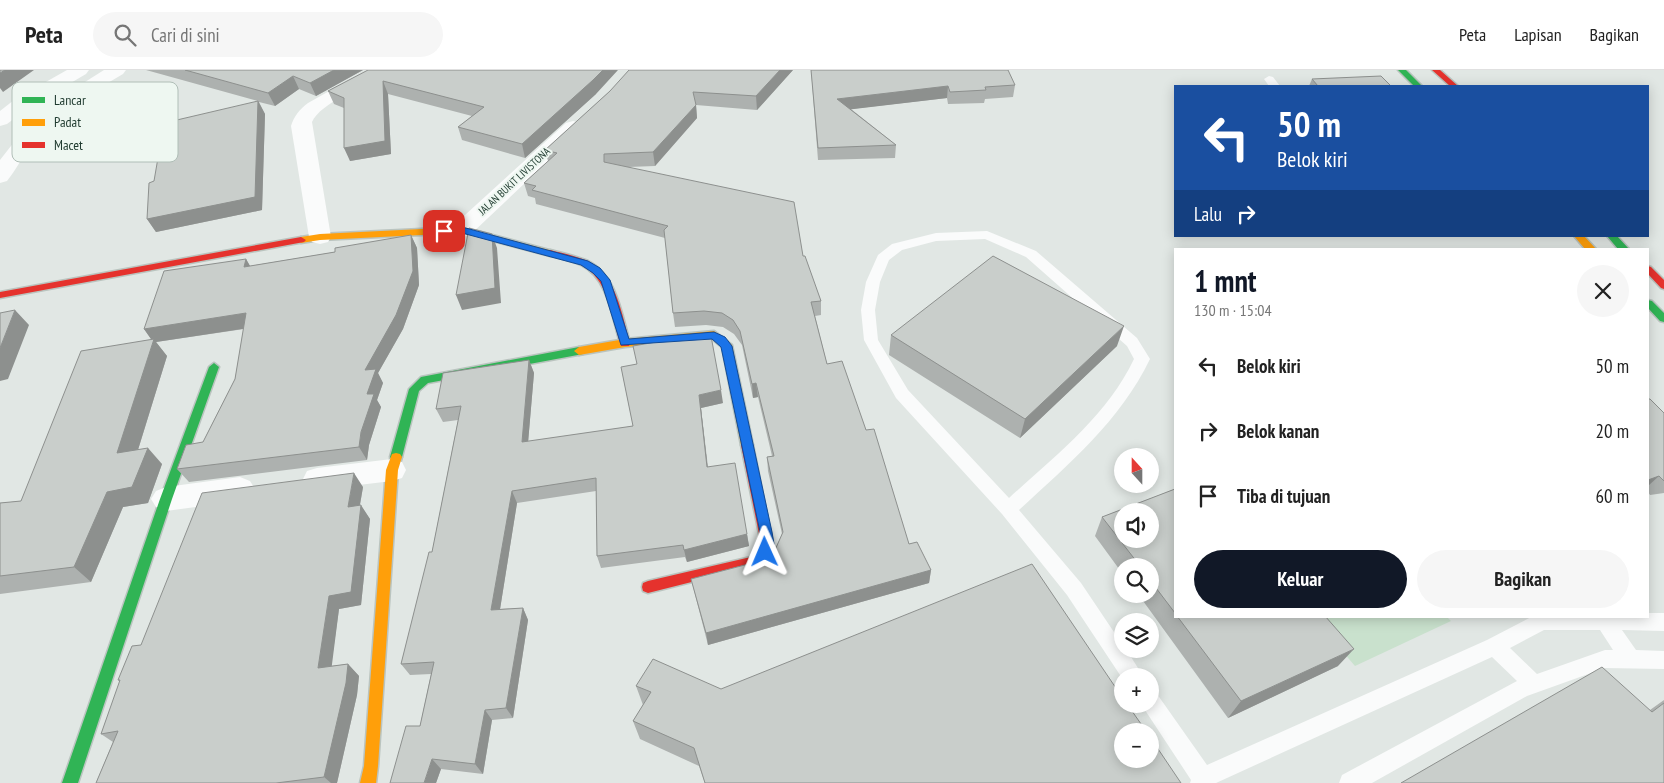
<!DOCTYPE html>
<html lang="id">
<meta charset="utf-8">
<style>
:root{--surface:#fff;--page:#f6f6f6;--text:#222;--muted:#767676;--line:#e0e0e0;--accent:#111827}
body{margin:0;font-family:"PT Sans Narrow",sans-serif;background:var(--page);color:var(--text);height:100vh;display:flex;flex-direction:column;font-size:19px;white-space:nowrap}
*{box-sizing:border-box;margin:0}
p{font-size:16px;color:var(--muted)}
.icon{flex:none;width:28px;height:28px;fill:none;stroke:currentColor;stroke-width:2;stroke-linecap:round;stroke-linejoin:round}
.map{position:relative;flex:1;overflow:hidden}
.panel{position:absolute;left:1174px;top:178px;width:475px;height:370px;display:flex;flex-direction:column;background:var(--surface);border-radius:0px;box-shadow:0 2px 12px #0003}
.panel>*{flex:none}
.guide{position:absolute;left:1174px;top:15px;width:475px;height:152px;border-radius:0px;box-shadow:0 2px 12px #0003;background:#1a4fa0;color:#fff;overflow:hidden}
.needle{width:32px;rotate:339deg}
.buttons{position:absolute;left:1114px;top:378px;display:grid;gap:10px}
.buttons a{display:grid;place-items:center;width:45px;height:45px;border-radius:50%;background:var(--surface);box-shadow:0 2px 12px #0003;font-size:25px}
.pin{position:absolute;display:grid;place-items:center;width:42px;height:42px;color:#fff;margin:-21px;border-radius:10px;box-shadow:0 2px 8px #0006}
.me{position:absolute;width:55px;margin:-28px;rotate:359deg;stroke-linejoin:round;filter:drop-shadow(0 0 4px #0008)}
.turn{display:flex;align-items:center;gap:18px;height:105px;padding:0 20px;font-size:22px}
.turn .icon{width:65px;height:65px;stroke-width:2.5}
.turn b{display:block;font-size:35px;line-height:42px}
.then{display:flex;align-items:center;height:48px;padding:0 20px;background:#0003;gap:10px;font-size:19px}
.round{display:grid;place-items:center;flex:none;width:52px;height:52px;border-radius:26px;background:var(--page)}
.headline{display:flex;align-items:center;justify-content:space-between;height:85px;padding:0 20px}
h1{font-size:30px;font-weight:600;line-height:38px;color:var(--accent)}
.button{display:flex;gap:10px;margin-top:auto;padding:10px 20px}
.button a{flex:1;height:58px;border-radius:30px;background:var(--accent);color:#fff;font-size:20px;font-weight:600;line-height:58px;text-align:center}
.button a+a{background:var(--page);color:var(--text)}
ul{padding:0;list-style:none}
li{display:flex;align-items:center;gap:15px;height:65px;padding:0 20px}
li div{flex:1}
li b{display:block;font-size:19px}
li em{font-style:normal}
header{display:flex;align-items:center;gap:30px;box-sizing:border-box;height:70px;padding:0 25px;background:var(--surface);border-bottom:1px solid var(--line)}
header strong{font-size:24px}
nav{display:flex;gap:28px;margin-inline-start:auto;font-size:18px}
.search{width:350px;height:45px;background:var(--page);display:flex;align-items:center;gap:12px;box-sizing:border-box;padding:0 18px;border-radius:28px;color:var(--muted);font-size:19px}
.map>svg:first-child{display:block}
.green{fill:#c9e1cd}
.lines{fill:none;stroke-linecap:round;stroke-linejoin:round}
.fast-casing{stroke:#bac4bf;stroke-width:3}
.slow-casing{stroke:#bac4bf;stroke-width:3}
.jam-casing{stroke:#bac4bf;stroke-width:3}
.lane{fill:#fafbfb;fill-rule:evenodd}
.street{fill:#fafbfb;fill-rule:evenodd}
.fast{fill:#30b455;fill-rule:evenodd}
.slow{fill:#ff9f0a;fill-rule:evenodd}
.jam{fill:#e5322d;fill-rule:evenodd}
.wall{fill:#adb1af}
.shaded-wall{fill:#8d908e}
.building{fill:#c9cecb;stroke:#8d908e;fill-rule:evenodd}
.route{fill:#1a73e8;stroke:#114b97}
.labels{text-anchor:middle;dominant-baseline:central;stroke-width:4;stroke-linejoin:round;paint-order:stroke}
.far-street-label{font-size:11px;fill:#1f3a2f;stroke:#eef7f1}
.key{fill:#eef7f1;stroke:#b0beb7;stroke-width:1}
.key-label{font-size:14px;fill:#1f3a2f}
</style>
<header>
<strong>Peta</strong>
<div class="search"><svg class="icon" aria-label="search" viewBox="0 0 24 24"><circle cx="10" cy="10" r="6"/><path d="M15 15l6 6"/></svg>Cari di sini</div>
<nav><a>Peta</a><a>Lapisan</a><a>Bagikan</a></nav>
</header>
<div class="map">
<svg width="1664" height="713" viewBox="0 0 1664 713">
<rect width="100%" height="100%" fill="#e1e7e4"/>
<path class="green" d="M1312,546H1446L1451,551L1355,596Z"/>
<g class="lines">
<defs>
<path id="fast" d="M1398,0H1406L1422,16H1414Z
M1607,166H1617L1629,179H1618Z
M1648,230L1652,231L1664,243V252L1660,251L1648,238Z
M579,277L584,281L583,284L428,313L419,321L402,387L400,390H392L390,387L409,319L421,307Z
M214,293L219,297L172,429L78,713H62L160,429L209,297Z"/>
<path id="slow" d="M462,157L553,181L555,183L550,186L462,163L320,170L301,173L296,170L301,167L320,164Z
M1574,166H1584L1596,179H1585Z
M714,261L732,275L753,375L751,378H743L741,375L722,277L712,269L625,277L579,285L574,281L579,277L625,269Z
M396,383L400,384L402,387L398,400L378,696L376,713H360L364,696L386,400L392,384Z"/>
<path id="jam" d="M1432,0H1440L1458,16H1450Z
M301,167L306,170L304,172L0,228V222Z
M550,180C562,183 576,186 588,191C617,205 622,246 630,273L629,276H621L620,273C612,247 608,208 581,195C570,190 558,188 547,185L545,183Z
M1648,196L1651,197L1664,210V219L1661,218L1648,204Z
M747,371L751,372L753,375L773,474C771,483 768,492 759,495L648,523L643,521L642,517L643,513L648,511L755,486L761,474L741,375L743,372Z"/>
</defs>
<use href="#fast" class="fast-casing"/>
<use href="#slow" class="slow-casing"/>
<use href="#jam" class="jam-casing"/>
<path class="lane" d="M1269,6L1273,7L1280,16H1269L1264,9Z
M987,161L1036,181L1137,268L1150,289C1120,351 1069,394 1019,440L1081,513L1122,574V579H1126L1143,606L1122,608L1067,525L1002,444L896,328L864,270L861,240L866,212L878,185L892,174L936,163ZM985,169L1026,187L1127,276L1134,289C1107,346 1055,386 1009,428L908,320L878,270L875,240L880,212L889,190L902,180L936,171Z
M1648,543H1664V561L1622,560L1636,580L1664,581V599L1605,598L1527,626L1372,713H1339L1342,705L1517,611L1492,587L1216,713H1190L1191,710L1141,634H1150V621L1157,624L1207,695L1487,570L1533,546H1648ZM1544,560H1600L1613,580H1605L1537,604L1510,578Z"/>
<path class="street" d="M67,0H89L86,4L28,38L7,54L0,56V41L14,30Z
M104,0H126L123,4C89,24 56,44 31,75C22,87 16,100 7,111L0,113V90L29,53L58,29Z
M367,0H389L386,4C368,14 320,33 312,52L331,167L328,172L320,174L312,172L309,167L291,56C294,46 300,39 308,33Z
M573,51L580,53L583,57L580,61L470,165L462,167L454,165L451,160L454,155L566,53Z
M392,389L402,392L406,400L402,408L392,411L317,420L307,417L303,409L307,401L317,398Z
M240,407L250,411L255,419L250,427L240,431L166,441L156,437L151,429L156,421L166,417Z"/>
<use href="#fast" class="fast"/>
<use href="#slow" class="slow"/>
<use href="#jam" class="jam"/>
</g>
<path class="wall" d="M146,0H363L316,26L299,19L275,36L259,32L265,44L262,140L156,162L147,149L154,111L258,31Z
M368,0L596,24L525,88L462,70L458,57L472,46L388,24L391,84L350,91L344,38L334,34L328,21Z
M793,0L757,40L696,35L697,48L655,96L628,97L803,186L821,231V245L815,246L827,294L866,360L909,474L931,500L929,513L708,575L691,509L764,490L775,480L782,464L768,401L767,387L772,386L758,327L753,328L742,275L734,264L723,257L706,255L675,257L673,243L665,168L536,134L535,128L528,126L524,113L548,91L545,80L610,21Z
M811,0L1015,15L1013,27L985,29L984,33L948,34L947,28L851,39L896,75L895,88L818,90Z
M1312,9L1391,16H1309Z
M411,165L417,178L419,215L403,259L378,303L383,313L377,330L381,337L369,375L367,390L189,412L177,399L203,372L235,309L244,259L156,272L167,286L138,380L162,394L148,433L123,437L91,512L0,524V433L21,431L152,270L144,259L246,189L250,196L335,182Z
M891,265L1117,276L1020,368L889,285Z
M529,290L534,303L528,372L633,356L621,297L723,333L701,338L708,397L747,464L749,476L687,492L685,487L601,498L597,486L596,421L517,433L500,539L523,538L528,550L513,648L492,650L483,704L441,699L436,713L420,656L431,604L410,605L401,594L432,482L458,350L443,352L436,339Z
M1648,329L1664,343V423L1650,425L1648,422Z
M363,417L360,435L370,449L361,535L339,539L331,596L348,594L359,606L357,625L337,713H96L113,672L101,664L120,612L118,610Z
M1175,419V546H1325L1338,596L1228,648L1138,524H1150V496H1122V503L1095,466L1102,447Z
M636,616L721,619L1181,713H705L699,696L640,669L633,651L643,635Z
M1664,630V713L1650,640Z"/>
<path class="shaded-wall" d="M5,0H34L3,22L0,18V3Z
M334,0H363L316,26L310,13Z
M603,0H618L596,24L525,88L522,74Z
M780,0H793L757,40L756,26Z
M293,6L299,19L275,36L268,23Z
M383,11L388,24L391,84L350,91L344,78Z
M948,16L947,28L837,41V29Z
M258,31L265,44L262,140L156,162L147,149Z
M696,35L697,48L655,96L653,82Z
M492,164L497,178L501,233L462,240L456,225Z
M411,165L417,178L419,215L403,259L378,303L383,313L377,330L381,337L369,375L367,390L359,377L367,324L365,300Z
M246,189L254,203L244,197Z
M15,240L29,255L8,309L0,311V278Z
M246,243L255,257L156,272L167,286L132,399L117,383L153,272L144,259Z
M1124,256L1117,276L1020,368L1025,349Z
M529,290L534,303L527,385L522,372Z
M756,313L758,327L753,328L752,314Z
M721,320L723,333L701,338L709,410L707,397L699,325Z
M148,378L162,394L148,433L123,437L91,512L74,497L107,422Z
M354,403L363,417L357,451L348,437Z
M1659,406L1648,416V410Z
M512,421L517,433L498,552L491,540Z
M361,435L370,449L361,535L339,539L330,610L318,598L329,526Z
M747,464L749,476L687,492L684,480Z
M931,500L929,513L708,575L706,563Z
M523,538L528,550L513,648L506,638Z
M1354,579L1338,596L1228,648L1241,631Z
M348,594L359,606L357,625L337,713H331L324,707Z
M485,640L492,650L483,704L475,694Z
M432,689L441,699L436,713H424Z"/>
<path class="building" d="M0,0H5L0,3Z
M185,0H334L310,13L293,6L268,23Z
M368,0H603L593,10L522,74L458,57L484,37L383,11L385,71L344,78V28L328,21Z
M629,0H780L756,26L693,22L696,35L653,82L604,84V92L794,132L803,186H805L821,231L811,232L827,294L842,291L866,360L874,359L909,474L917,472L931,500L706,563L691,509L764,490L775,480L783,462L767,387L774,386L756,313L752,314L740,261L733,250L722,243L704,241L673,243L664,160L668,156L532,120L536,116L524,113L557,83L545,80L610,21Z
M811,0H1008L1015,15L985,17L986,20L950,22L948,16L837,29L896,75L818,78Z
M1381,6L1391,16H1318L1312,9Z
M258,31L255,127L147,149L149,113L154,111L164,53Z
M469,158L492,164L495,218L456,225Z
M411,165L413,201L396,245L365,300L376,299L367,324H374L361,362L359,377L177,399L186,375L203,372L235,309L246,243L144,259L164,201L246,189L244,197L335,182V178Z
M993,186L1124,256L1025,349L891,265Z
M15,240L0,278V243Z
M708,263L711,266L721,320L699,325L707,397L735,393L747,464L684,480L683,475L597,486L596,408L512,421L491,540L523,538L506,638L485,640L475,694L432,689L424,713H390L406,656H420L434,592L401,594L429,482H432L461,336L436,339L443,303L529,290L522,372L633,356L621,297L637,294L633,276Z
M154,269L117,383L148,378L132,417L107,422L74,497L0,506V433L21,431L81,281Z
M1648,329H1650L1664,343V411L1659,406L1648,410Z
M354,403L348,437L361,435L351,522L329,526L318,598L348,594L346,613L324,707L276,713H96L118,661L101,664L120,610H118L132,576L141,575L202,423Z
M1175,419V543L1150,510V496H1140L1102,447ZM1122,441H1150V469H1122Z
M1032,494L1122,627V634H1127L1146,661H1122V689H1150V667L1181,713H705L694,678L633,651L651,622L636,616L653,589L721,619Z
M1177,546H1325L1354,579L1241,631Z
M1602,597L1652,642L1664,633V713H1401Z"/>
<path class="route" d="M462,157L588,191L600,198L610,210L629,269L714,262L725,267L732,276L772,462L774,474L770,486L765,487L761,486L759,482L761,474L760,462L721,277L712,269L621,275L601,211L593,203L581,195L462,163L444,164L440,161L444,158Z"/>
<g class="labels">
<g class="far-street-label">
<text transform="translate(514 111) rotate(-43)">JALAN BUKIT LIVISTONA</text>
</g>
</g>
<rect x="12" y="12" width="166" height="80" rx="8" class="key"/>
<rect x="22" y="27" width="23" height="6" fill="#30b455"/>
<rect x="22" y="49" width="23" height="7" fill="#ff9f0a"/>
<rect x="22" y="72" width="23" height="6" fill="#e5322d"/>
<g class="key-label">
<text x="54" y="35">Lancar</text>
<text x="54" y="57">Padat</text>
<text x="54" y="80">Macet</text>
</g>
</svg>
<div class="buttons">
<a><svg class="needle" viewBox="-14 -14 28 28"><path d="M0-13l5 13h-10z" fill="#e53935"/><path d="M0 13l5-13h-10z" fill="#767676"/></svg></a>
<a><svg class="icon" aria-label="sound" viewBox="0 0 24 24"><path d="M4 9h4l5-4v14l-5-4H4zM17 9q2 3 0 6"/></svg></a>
<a><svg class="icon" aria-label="search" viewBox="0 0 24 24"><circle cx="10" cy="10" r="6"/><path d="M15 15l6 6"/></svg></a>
<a><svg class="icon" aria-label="layers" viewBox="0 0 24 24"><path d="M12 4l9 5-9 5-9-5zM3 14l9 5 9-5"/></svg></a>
<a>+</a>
<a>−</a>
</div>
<div class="pin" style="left:444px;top:161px;background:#d93025"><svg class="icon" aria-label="arrive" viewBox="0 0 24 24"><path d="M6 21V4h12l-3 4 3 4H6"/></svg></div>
<svg class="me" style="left:765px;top:482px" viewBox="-20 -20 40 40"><path d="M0-17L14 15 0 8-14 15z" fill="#1a73e8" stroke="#fff" stroke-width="4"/></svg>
<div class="guide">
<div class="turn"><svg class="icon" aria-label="left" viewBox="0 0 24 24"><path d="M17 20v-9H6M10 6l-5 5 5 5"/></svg><div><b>50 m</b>Belok kiri</div></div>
<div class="then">Lalu<svg class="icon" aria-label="right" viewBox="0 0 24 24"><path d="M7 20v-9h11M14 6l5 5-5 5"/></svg></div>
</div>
<section class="panel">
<div class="headline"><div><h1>1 mnt</h1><p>130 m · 15:04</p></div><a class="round"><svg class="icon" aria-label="close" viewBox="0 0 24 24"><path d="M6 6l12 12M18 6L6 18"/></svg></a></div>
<ul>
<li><svg class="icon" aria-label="left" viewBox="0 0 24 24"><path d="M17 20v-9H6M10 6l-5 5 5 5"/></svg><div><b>Belok kiri</b></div><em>50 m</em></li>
<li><svg class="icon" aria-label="right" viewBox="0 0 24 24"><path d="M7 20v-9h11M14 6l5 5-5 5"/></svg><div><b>Belok kanan</b></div><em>20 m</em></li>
<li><svg class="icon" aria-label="arrive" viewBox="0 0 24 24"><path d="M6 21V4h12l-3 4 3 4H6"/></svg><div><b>Tiba di tujuan</b></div><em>60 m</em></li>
</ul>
<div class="button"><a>Keluar</a><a>Bagikan</a></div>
</section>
</div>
